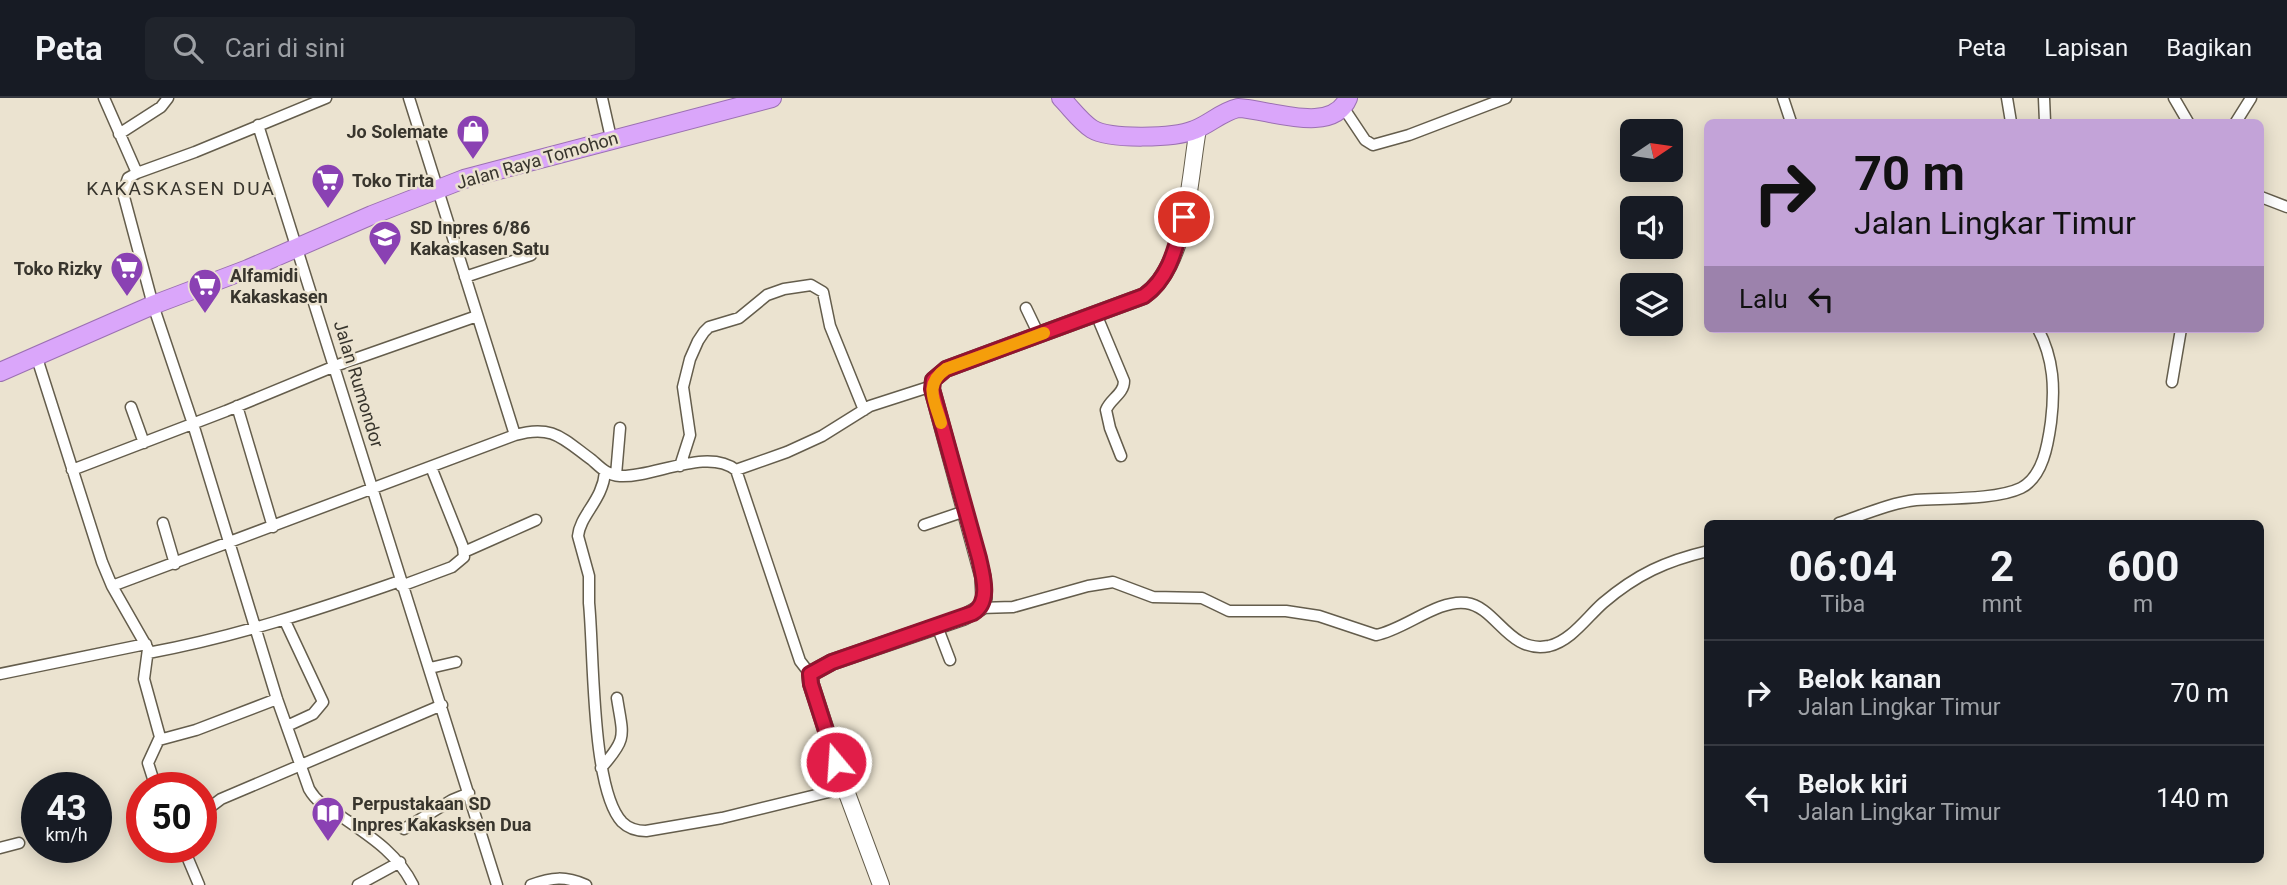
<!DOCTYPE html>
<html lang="id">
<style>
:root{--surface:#171b24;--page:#20242c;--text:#f1f3f6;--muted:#9ea1a6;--line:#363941}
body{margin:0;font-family:Roboto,sans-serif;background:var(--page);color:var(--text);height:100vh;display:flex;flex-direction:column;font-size:26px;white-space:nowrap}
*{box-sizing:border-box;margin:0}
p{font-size:23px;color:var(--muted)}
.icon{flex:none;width:38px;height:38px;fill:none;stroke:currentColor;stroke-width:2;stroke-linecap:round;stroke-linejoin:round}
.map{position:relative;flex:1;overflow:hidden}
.drawer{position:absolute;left:1704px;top:422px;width:560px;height:343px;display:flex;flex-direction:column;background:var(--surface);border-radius:10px;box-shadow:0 4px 18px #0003}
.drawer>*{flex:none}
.guide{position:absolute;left:1704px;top:21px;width:560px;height:214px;border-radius:10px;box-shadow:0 4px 18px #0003;background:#c3a3d8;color:#111;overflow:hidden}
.needle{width:46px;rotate:77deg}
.controls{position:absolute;left:1620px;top:21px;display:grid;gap:14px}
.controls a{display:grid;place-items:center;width:63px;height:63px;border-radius:10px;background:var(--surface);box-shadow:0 4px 18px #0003;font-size:35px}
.speed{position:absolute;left:21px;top:674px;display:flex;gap:14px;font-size:35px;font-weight:700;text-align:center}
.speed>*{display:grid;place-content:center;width:91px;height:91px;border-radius:50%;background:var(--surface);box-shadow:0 4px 18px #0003;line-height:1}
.speed small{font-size:18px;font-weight:400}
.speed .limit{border:10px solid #d22;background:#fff;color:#111}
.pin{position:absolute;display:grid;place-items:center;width:60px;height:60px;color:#fff;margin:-30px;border:4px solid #fff;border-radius:50%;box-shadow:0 2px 7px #0007}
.me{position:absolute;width:77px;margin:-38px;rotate:342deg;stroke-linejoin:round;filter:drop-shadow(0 0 5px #0008)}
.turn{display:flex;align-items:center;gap:24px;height:147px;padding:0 35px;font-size:32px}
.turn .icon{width:91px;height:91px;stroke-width:2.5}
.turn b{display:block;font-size:49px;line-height:60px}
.then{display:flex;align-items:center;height:66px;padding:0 35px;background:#0003;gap:14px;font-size:26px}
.eta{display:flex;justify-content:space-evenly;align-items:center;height:119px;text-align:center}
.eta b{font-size:42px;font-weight:700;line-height:49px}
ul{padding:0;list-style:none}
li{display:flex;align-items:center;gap:21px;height:105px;padding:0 35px;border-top:2px solid var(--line)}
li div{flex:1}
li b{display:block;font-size:26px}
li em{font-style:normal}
header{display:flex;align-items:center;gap:42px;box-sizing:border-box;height:98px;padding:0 35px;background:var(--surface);border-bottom:2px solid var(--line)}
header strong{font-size:33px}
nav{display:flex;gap:38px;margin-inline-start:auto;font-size:24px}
.search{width:490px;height:63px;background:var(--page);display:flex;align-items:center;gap:18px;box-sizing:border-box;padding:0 24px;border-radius:10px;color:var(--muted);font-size:26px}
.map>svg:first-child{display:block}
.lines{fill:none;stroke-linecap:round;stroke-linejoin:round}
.minor-casing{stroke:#645d4c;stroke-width:13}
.secondary-casing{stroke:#645d4c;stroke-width:18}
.trunk-casing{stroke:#9b70b2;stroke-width:20}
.minor{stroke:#fff;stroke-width:10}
.secondary{stroke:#fff;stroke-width:16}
.trunk{stroke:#daa6fa;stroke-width:18}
.route-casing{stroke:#92132f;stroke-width:18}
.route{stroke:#e11d48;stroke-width:12}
.slow{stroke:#f59e0b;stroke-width:12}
.labels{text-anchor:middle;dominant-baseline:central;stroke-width:5;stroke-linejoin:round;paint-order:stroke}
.poi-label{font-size:18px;font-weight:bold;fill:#38352d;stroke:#ebe3d0;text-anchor:start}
.street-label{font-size:18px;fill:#38352d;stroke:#ebe3d0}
.neighbourhood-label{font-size:19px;letter-spacing:2px;fill:#38352d;stroke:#ebe3d0}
</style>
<header>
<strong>Peta</strong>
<div class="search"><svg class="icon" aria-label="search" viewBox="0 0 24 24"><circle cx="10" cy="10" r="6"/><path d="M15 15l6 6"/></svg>Cari di sini</div>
<nav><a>Peta</a><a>Lapisan</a><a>Bagikan</a></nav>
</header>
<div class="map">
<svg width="2287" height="787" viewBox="0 0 2287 787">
<rect width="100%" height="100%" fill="#ebe3d0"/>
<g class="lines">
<defs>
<path id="minor" d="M104,0L137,75L128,80L123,95L153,207L193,326L277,601L309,691C317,705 329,711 342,719C371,739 397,755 413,787
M602,0L611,40
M1783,0L1791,24
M2007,0L2011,24
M2044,0L2045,24
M2174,0L2188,24
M1343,9L1365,42L1373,47L1409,37L1506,0
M2236,24L2251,0
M258,27L497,787
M119,36L161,9L168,0
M137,75L195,54L326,0
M2261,99L2287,109
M465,179L531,157
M1026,210L1039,237
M1096,216L1124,283C1124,296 1110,301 1106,312L1110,330L1121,358
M36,257L102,464L112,488L148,551L144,581L160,639L148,665L156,690
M2172,284L2181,231
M237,308L273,429
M131,309L144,345
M515,337C553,326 563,341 592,362C601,370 607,377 620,378C653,380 707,349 736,372L787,354L822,338L870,308L932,288
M680,368L690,337L683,289L690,261L698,243L704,234L709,229L739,220L767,197L784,191L811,187L823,194L830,228L864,312
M72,372L226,313L335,268L477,218
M736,372L800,563L810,576
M605,374C603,402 580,417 578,438L589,478V505C594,553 591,691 622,724C629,731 637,733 646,733L722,720L845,690
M616,377L620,330
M163,425L175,466
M1839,425C1863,417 1890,405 1916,402C1944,400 1996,402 2021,390C2043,379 2048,346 2051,324C2055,291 2054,261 2038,231
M924,427L965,413
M464,454L536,422
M112,488L515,337L409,0
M401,488L452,469L464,459L463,449L431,369
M980,510L1013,509L1088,488L1113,484L1153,499L1202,500L1229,513H1286L1319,518L1376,537C1404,532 1438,501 1466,505C1497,509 1508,556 1549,548C1571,543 1587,519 1603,505C1637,476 1666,463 1708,453
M285,523L323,604L313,616L287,628
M937,528L950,562
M148,555C235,539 317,512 400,483
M430,570L456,564
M0,576L146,546
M159,642L196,632L277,601
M601,670C628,640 623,638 617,600
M201,716L221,701L442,607
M404,731L452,702L469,695
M183,749L199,787
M0,750L19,745
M358,787L400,764
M531,787C552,779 565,778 586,787"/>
<path id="secondary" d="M881,787L845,690L811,586L810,576L832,564L964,519L980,510L984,500L983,479L932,291L933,282L946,271L1144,198C1188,167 1189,80 1198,31"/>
<path id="trunk" d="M1061,0C1071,10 1080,23 1092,31C1110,42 1175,40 1194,32C1210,26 1221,14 1238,10C1269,11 1332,38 1348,0
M0,274L153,207L248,171L372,117L464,81L772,0"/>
</defs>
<use href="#minor" class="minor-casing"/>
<use href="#secondary" class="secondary-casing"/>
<use href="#trunk" class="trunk-casing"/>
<use href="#minor" class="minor"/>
<use href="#secondary" class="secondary"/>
<use href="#trunk" class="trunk"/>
</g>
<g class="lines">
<defs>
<path id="route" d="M836,664L811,586L810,576L832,564L973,515C991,504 983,478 979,460L932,291L933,282L946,271L1144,198C1170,180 1176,148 1184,119"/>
</defs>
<use href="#route" class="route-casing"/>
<use href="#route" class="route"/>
<path class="slow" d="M941,325C935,303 923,287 946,271L1044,235"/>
</g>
<defs>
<symbol id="shop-pin" viewBox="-11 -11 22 30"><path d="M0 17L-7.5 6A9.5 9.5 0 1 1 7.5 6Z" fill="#8a41b3" stroke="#ebe3d0"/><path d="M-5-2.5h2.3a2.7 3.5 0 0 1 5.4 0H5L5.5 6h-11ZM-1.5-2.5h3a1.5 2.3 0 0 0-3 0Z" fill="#fff"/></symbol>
<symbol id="supermarket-pin" viewBox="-11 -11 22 30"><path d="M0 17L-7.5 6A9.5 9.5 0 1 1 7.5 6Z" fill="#8a41b3" stroke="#ebe3d0"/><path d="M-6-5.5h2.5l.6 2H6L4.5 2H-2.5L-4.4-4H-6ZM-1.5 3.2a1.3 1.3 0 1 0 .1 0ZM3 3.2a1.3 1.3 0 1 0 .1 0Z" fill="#fff"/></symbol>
<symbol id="school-pin" viewBox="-11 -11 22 30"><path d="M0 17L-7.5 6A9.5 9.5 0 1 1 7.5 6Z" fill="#8a41b3" stroke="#ebe3d0"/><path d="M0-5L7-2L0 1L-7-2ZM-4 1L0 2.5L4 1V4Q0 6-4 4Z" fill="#fff"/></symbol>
<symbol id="library-pin" viewBox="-11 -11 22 30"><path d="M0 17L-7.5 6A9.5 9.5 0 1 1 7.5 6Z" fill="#8a41b3" stroke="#ebe3d0"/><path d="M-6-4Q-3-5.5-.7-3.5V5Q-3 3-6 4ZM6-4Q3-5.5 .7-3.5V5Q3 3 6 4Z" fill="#fff"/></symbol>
</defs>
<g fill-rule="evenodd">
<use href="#shop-pin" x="454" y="14" width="38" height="52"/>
<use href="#supermarket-pin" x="309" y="63" width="38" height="52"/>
<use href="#school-pin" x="366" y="120" width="38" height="52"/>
<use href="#supermarket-pin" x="108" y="151" width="38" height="52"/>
<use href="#supermarket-pin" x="186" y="168" width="38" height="52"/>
<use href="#library-pin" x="309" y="696" width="38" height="52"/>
</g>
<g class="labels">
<g class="poi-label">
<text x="448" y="33" text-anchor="end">Jo Solemate</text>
<text x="352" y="82">Toko Tirta</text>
<text x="410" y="129">SD Inpres 6/86<tspan x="410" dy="21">Kakaskasen Satu</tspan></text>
<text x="102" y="170" text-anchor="end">Toko Rizky</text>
<text x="230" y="177">Alfamidi<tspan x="230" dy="21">Kakaskasen</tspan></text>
<text x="352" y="705">Perpustakaan SD<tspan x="352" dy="21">Inpres Kakasksen Dua</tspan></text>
</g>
<g class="street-label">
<text transform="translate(537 62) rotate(-16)">Jalan Raya Tomohon</text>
<text transform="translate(359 286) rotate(73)">Jalan Rumondor</text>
</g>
<g class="neighbourhood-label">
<text x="181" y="90">KAKASKASEN DUA</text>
</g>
</g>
</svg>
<div class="controls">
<a><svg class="needle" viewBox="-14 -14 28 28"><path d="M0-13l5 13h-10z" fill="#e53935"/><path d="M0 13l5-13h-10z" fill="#9ea1a6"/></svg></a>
<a><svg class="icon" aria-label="sound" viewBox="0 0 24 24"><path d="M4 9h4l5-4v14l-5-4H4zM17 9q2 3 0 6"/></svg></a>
<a><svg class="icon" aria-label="layers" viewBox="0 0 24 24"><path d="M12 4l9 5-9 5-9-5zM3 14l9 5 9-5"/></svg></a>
</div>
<div class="speed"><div>43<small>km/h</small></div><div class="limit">50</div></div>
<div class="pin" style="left:1184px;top:119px;background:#d93025"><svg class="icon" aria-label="arrive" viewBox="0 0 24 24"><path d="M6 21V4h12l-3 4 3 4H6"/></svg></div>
<svg class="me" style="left:836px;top:664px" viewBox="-20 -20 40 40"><circle r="17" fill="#e11d48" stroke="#fff" stroke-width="3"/><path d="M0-11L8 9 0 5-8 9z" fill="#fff"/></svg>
<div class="guide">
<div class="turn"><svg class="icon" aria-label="right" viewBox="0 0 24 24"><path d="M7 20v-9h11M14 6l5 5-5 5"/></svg><div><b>70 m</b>Jalan Lingkar Timur</div></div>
<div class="then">Lalu<svg class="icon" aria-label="left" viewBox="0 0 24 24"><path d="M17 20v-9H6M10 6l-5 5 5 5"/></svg></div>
</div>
<section class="drawer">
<div class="eta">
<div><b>06:04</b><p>Tiba</p></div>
<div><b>2</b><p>mnt</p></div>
<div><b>600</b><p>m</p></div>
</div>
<ul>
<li><svg class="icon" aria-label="right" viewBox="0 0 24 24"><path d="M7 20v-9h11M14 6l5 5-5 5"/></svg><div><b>Belok kanan</b><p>Jalan Lingkar Timur</p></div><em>70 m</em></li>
<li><svg class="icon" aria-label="left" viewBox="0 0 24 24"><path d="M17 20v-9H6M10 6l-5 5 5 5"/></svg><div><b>Belok kiri</b><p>Jalan Lingkar Timur</p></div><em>140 m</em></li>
</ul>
</section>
</div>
